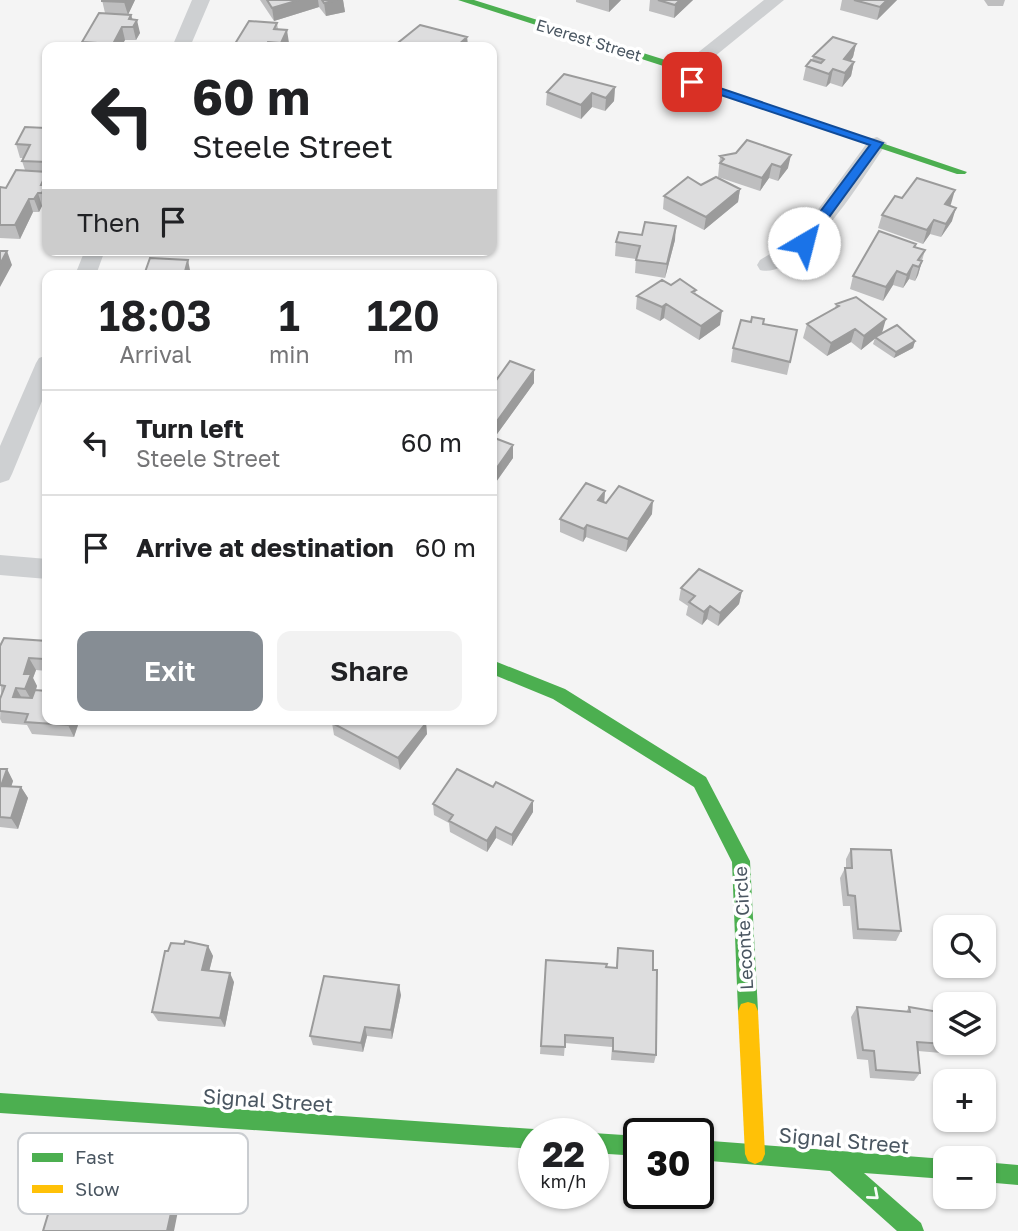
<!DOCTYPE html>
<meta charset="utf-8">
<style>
:root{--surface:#fff;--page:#f2f2f2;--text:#202124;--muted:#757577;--line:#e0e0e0;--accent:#868d94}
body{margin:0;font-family:"Golos Text",sans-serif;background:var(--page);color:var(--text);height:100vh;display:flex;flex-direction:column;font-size:26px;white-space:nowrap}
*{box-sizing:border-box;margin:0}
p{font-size:23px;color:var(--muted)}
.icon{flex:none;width:38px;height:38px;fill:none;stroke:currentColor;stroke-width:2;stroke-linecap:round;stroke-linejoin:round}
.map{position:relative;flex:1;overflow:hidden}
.details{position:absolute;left:42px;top:270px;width:455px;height:455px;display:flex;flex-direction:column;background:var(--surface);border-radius:14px;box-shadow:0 2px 5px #0004}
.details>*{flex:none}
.top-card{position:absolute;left:42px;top:42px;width:455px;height:214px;border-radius:14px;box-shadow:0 2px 5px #0004;background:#fff;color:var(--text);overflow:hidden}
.buttons{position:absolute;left:933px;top:915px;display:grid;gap:14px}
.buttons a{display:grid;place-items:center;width:63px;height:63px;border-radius:14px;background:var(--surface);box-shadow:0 2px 5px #0004;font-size:35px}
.speed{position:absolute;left:518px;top:1118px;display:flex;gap:14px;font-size:35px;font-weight:700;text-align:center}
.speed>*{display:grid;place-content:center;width:91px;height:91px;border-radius:50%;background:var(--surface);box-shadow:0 2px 5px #0004;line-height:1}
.speed small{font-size:18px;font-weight:400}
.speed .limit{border:4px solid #111;border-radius:10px;background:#fff;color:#111}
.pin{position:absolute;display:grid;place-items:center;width:60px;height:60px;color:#fff;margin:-30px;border-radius:14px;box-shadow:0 4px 10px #0006}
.me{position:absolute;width:77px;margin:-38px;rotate:37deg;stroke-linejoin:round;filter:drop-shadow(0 0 5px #0008)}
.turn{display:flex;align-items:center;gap:24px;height:147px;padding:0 35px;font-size:32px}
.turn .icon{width:91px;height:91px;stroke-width:2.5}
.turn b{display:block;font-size:49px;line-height:60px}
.then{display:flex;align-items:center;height:66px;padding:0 35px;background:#0003;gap:14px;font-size:26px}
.eta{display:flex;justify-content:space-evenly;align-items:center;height:119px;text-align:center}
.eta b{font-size:42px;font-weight:600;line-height:49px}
.button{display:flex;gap:14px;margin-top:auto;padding:14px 35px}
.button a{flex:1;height:80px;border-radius:14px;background:var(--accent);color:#fff;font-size:28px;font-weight:600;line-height:80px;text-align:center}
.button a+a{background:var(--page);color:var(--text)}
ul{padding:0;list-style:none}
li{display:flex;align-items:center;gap:21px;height:105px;padding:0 35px;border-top:2px solid var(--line)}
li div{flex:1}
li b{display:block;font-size:26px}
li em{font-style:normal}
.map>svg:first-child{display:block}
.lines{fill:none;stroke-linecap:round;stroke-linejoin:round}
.street{fill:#ced0d2;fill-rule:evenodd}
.fast{fill:#4caf50;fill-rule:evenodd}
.slow{fill:#ffc107;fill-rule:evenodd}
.wall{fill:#bebebf}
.shaded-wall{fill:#9b9b9b}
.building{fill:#ddddde;stroke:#9b9b9b;stroke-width:2}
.oneway{stroke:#f6fbf6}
.route{fill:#1a73e8;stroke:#114b97;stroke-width:2}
.labels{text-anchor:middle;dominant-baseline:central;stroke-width:7;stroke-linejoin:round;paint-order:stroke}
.far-street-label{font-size:16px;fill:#4a5661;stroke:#fff}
.street-label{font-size:18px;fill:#4a5661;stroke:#fff}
.near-street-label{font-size:21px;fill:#4a5661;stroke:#fff}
.key{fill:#fff;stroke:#c9ccd0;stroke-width:2}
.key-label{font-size:19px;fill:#4a5661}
</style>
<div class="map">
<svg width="1018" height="1231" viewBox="0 0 1018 1231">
<rect width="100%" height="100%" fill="#f4f4f4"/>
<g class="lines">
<path class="street" d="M192,0H210L190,47H172Z
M764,0H784L693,74H681L678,70L681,66Z
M877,137L887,143C865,174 802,281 760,270L757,265L760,260L797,238L870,139Z
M85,250H105L96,275H75Z
M47,355V389L12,474L9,480L0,483V446L36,363L39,358Z
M0,555L47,559V579L0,575Z"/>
<path class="fast" d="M458,0H474L691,68L697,80L967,172L965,174H957L688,84L682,72Z
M492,660L565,689L706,777L750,861L758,1011L755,1018L748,1020L741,1018L738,1011L732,862L694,787L553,699L492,674Z
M0,1093L534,1129L542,1134H534V1149L0,1113Z
M593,1133L639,1136V1156L593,1153V1134H590Z
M698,1140L945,1159V1179L864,1173L921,1223L924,1231H897L830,1171L698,1160Z
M984,1162L1018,1165V1185L984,1182Z"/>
<path class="slow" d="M748,1002L755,1004L758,1011L765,1154L762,1161L755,1164L748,1161L745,1154L738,1011L741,1004Z"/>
</g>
<path class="wall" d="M102,0H135L128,14L131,15L133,20L140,33L136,40H125L121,47H84L82,42L105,13Z
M260,0H343L345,12L326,16L319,7L274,21Z
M576,0H621L609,12L576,2Z
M650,0H693L674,18L649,11Z
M842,0H897L877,20L840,10Z
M984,0H1005L1003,6H988Z
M277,23L278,29L289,43L287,47H233Z
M467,37L468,47H400L399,42Z
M856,44L853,57L850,61L854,62L851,76L842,87L830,83L826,87L803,80L806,66L812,61L813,56Z
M615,87L614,101L605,111L592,107L581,119L546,105L547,92Z
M47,126V204L46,206H42L39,212H33L20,239L0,238V187L6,188L25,170L22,161L24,158H20L16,144L46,128Z
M736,153L788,168L778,181L769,178L760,191L718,177L720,156Z
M701,185L740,189L738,202L704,230L663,209L664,196Z
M902,198L951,204L949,206L952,221L941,237L930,234L923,244L878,228L882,215Z
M675,240L665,278L635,273L636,259L615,256L616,242Z
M916,244L915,247L925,250L918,275L915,281L909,279L903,288L893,285L883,301L850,289L853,276Z
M671,285L696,290L695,294L720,325L699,340L664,318L660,321L636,309L637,296Z
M836,304L882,333L879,335L915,341L913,348L894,358L873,344L875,338L861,350L851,342L827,356L803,338L807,324L835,308Z
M763,324L797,330L787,375L731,362L733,348Z
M534,370V383L494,438L513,458L496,482L492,480V386Z
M605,491L604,502L652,514L626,552L586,537L583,542L560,532V519Z
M681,588L742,591L739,604L718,626L707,619L702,625L686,615L688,606L679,600Z
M47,641V671L36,670L33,678L37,686L36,690L80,719L74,737L32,734L27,725L2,723L0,719L1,697L0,646Z
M223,719H245L243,724L223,721Z
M332,723H426L427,734L400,770L334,735Z
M0,769H7L13,781L11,786L21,787L28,798L18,829L0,827Z
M433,804L533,812L512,846L496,838L487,852L450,832L449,823L434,815Z
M851,849L901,931L896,941L853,939L850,906H843L840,878L845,868H846V859Z
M208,946L213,956L209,971L234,982L225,1027L158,1021L152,1012L168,951Z
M618,948L653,970L656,1055L654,1063L611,1060L612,1047L565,1043L564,1056L540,1054L546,960L616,968Z
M401,995L392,1039L367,1036L363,1052L313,1045L310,1036Z
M857,1007L906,1012L909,1007L960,1045L953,1054L918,1051L920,1073L914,1081L870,1078L868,1060L857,1059L851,1017Z"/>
<path class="shaded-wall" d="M125,0H135L128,15L124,2Z
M299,0H318L319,7L274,21L272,8Z
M337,0H343L345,12L326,16L324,3Z
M609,0H621L609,12Z
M680,0H693L674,18L675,5Z
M887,0H897L877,20L880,7Z
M131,15L134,26L137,20L140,33L136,40L133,27L129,19Z
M122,27L125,40L121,47H114L113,44Z
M287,30L289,43L287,47H282L281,43Z
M467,37L468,47H456Z
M856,44L853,57L842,73L844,59Z
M854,62L851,76L842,87L845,73Z
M833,69L830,83L826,87L829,74Z
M615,87L614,101L605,111L606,98Z
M592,93V107L581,119V105Z
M791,155L788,168L778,181L781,167Z
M772,164L769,178L760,191L762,178Z
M47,172V204L46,206L42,193L41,185Z
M740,189L738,202L704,230L706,217Z
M955,190L951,204L941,218L945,204Z
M38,193L42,206L39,212L34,199Z
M29,199L33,212L20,239L15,225Z
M956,208L952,221L941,237L946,224Z
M934,220L930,234L923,244L927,230Z
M676,226L675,240L665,278L667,264Z
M7,251L12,265L0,287V264Z
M188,260L191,275H184Z
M922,261L918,275L915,281L919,267Z
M913,265L909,279L903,288L907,275Z
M897,271L893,285L883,301L886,287Z
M666,304L664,318L660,321L662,307Z
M722,311L720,325L699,340L701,326Z
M886,319L882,333L861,350L864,336Z
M855,329L851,342L827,356L831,343Z
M915,341L913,348L894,358L896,352Z
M534,370V383L492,441V428Z
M513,445V458L496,482V469Z
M605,491L604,504L598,500Z
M653,501L652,514L626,552L628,539Z
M587,525L586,537L583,542L584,529Z
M742,591L739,604L718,626L720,613Z
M710,606L707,619L702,625L704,612Z
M29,658L36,670L33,678L37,686L32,701L25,689L24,674Z
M16,688L23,700L13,697Z
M70,719H80L74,737L68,725Z
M426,723L427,734L400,770L398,758Z
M7,769L13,781L8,797L1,786Z
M21,787L28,798L18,829L11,818Z
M533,801V812L512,846V835Z
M496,827V838L487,852V841Z
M208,946L213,956L207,980L202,970Z
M230,973L234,982L225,1027L220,1018Z
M399,985L401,995L392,1039L391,1030Z
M365,1027L367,1036L363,1052L361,1043Z
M173,1204L178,1211L174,1231H167Z"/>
<path class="building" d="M102,0H125L124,2L102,1Z
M267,0H299L272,8Z
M322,0H337L324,3Z
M658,0H680L675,5Z
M854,0H887L880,7Z
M99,13L131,15L129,19L137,20L133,27H122L113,44L82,42Z
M249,21L277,23L274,29L287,30L281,43L268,42L265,47H233Z
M420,25L467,37L456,47H457H430L418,43L413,47L399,42Z
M833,37L856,44L844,59L854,62L845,73L833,69L829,74L806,66L811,60L821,63L824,60L813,56Z
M564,74L615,87L606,98L592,93L581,105L547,92Z
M47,126V162L22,161L30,145L16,144L25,127L46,128Z
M747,140L791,155L781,167L772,164L762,178L720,163L724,159L720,156L736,153Z
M16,170L47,172L41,185H45L42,193H38L34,199H29L15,225H0V187L6,188Z
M688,177L701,185L716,177L740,189L706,217L664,196Z
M917,178L955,190L945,204L956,208L946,224L934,220L927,230L882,215L895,196L902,198Z
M645,222L676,226L667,264L636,260L640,246L616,242L619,232L642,235Z
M879,231L916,244L914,247L925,250L918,260L922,261L919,267L913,265L907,275L897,271L886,287L853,276Z
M0,251H7L0,264Z
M150,258L188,260L184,275H144Z
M680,279L696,290L692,292L722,311L701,326L666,304L662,307L637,296L662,280L671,285Z
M856,297L886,319L864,336L855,329L831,343L807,324L839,306L836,304Z
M752,317L764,319L763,324L797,330L790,362L733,348L741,320L751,322Z
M897,325L915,341L896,352L875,337Z
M510,361L534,370L492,428V386Z
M492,437L513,445L496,469L492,467Z
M586,483L605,491L598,500L606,503L619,486L653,501L628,539L587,525L584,529L560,519Z
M699,569L742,591L720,613L710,606L704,612L689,602L695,596L681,588Z
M4,638L47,641V651L44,659L29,658L24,674H31L25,689L16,688L13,697L32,698L35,690L47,691V719H70L68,725L25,722L28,714L0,711V699L5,686L0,685V646Z
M335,719H421L426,723L398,758L332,723Z
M0,769H7L1,786L21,787L11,818L0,817Z
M457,769L493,787L496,782L533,801L512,835L496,827L487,841L449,821L453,815L433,804Z
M851,849L891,850L901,931L858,929L855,896L848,895L845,868H852Z
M185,941L208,946L202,970L230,973L220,1018L152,1012L165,951H168L171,943L184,944Z
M618,948L653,951V970H657L656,1055L613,1051V1038L565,1035V1047L541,1046L546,960L607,964L606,967L617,968Z
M324,976L399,985L391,1030L365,1027L361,1043L310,1036Z
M857,1007L910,1012L909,1007L945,1013V1043H960V1045L917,1042L920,1073L876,1070L874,1051L863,1050Z
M55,1191L173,1204L167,1231H43Z"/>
<defs><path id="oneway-chevron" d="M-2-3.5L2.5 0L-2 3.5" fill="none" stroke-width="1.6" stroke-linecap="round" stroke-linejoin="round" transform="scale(1.75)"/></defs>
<use class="oneway" href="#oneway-chevron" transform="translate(874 1195) rotate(41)"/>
<path class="route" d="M688,80H696L883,143L808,246H799V240L870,145L688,84Z"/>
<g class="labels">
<g class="far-street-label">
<text transform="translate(589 40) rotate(17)">Everest Street</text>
</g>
<g class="street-label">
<text transform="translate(743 928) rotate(-93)">Leconte Circle</text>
</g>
<g class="near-street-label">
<text transform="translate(268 1100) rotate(4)">Signal Street</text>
<text transform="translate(844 1140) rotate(5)">Signal Street</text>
</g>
</g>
<rect x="18" y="1133" width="230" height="81" rx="10" class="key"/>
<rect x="32" y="1153" width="31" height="9" fill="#4caf50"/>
<rect x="32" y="1185" width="31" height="8" fill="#ffc107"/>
<g class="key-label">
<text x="75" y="1164">Fast</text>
<text x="75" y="1196">Slow</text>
</g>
</svg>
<div class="buttons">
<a><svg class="icon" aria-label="search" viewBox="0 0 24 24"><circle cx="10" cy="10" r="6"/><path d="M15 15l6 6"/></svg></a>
<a><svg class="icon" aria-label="layers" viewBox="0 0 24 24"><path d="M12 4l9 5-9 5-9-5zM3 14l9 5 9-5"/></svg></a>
<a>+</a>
<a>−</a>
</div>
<div class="speed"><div>22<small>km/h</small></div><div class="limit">30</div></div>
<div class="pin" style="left:692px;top:82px;background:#d93025"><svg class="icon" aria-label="arrive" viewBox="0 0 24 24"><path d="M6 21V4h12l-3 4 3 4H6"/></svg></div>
<svg class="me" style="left:804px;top:243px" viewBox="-20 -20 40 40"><circle r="19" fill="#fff"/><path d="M0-13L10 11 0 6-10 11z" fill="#1a73e8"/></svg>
<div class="top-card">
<div class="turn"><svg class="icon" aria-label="left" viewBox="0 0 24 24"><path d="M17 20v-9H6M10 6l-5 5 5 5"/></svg><div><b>60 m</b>Steele Street</div></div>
<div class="then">Then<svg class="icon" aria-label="arrive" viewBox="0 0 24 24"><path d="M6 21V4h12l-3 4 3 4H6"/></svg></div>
</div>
<section class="details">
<div class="eta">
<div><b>18:03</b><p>Arrival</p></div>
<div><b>1</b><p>min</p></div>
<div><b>120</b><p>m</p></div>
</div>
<ul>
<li><svg class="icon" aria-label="left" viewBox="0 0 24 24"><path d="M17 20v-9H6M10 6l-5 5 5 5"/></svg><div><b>Turn left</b><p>Steele Street</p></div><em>60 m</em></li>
<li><svg class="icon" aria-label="arrive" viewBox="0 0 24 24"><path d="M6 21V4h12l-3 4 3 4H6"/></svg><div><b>Arrive at destination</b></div><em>60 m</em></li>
</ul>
<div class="button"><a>Exit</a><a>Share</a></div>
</section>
</div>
